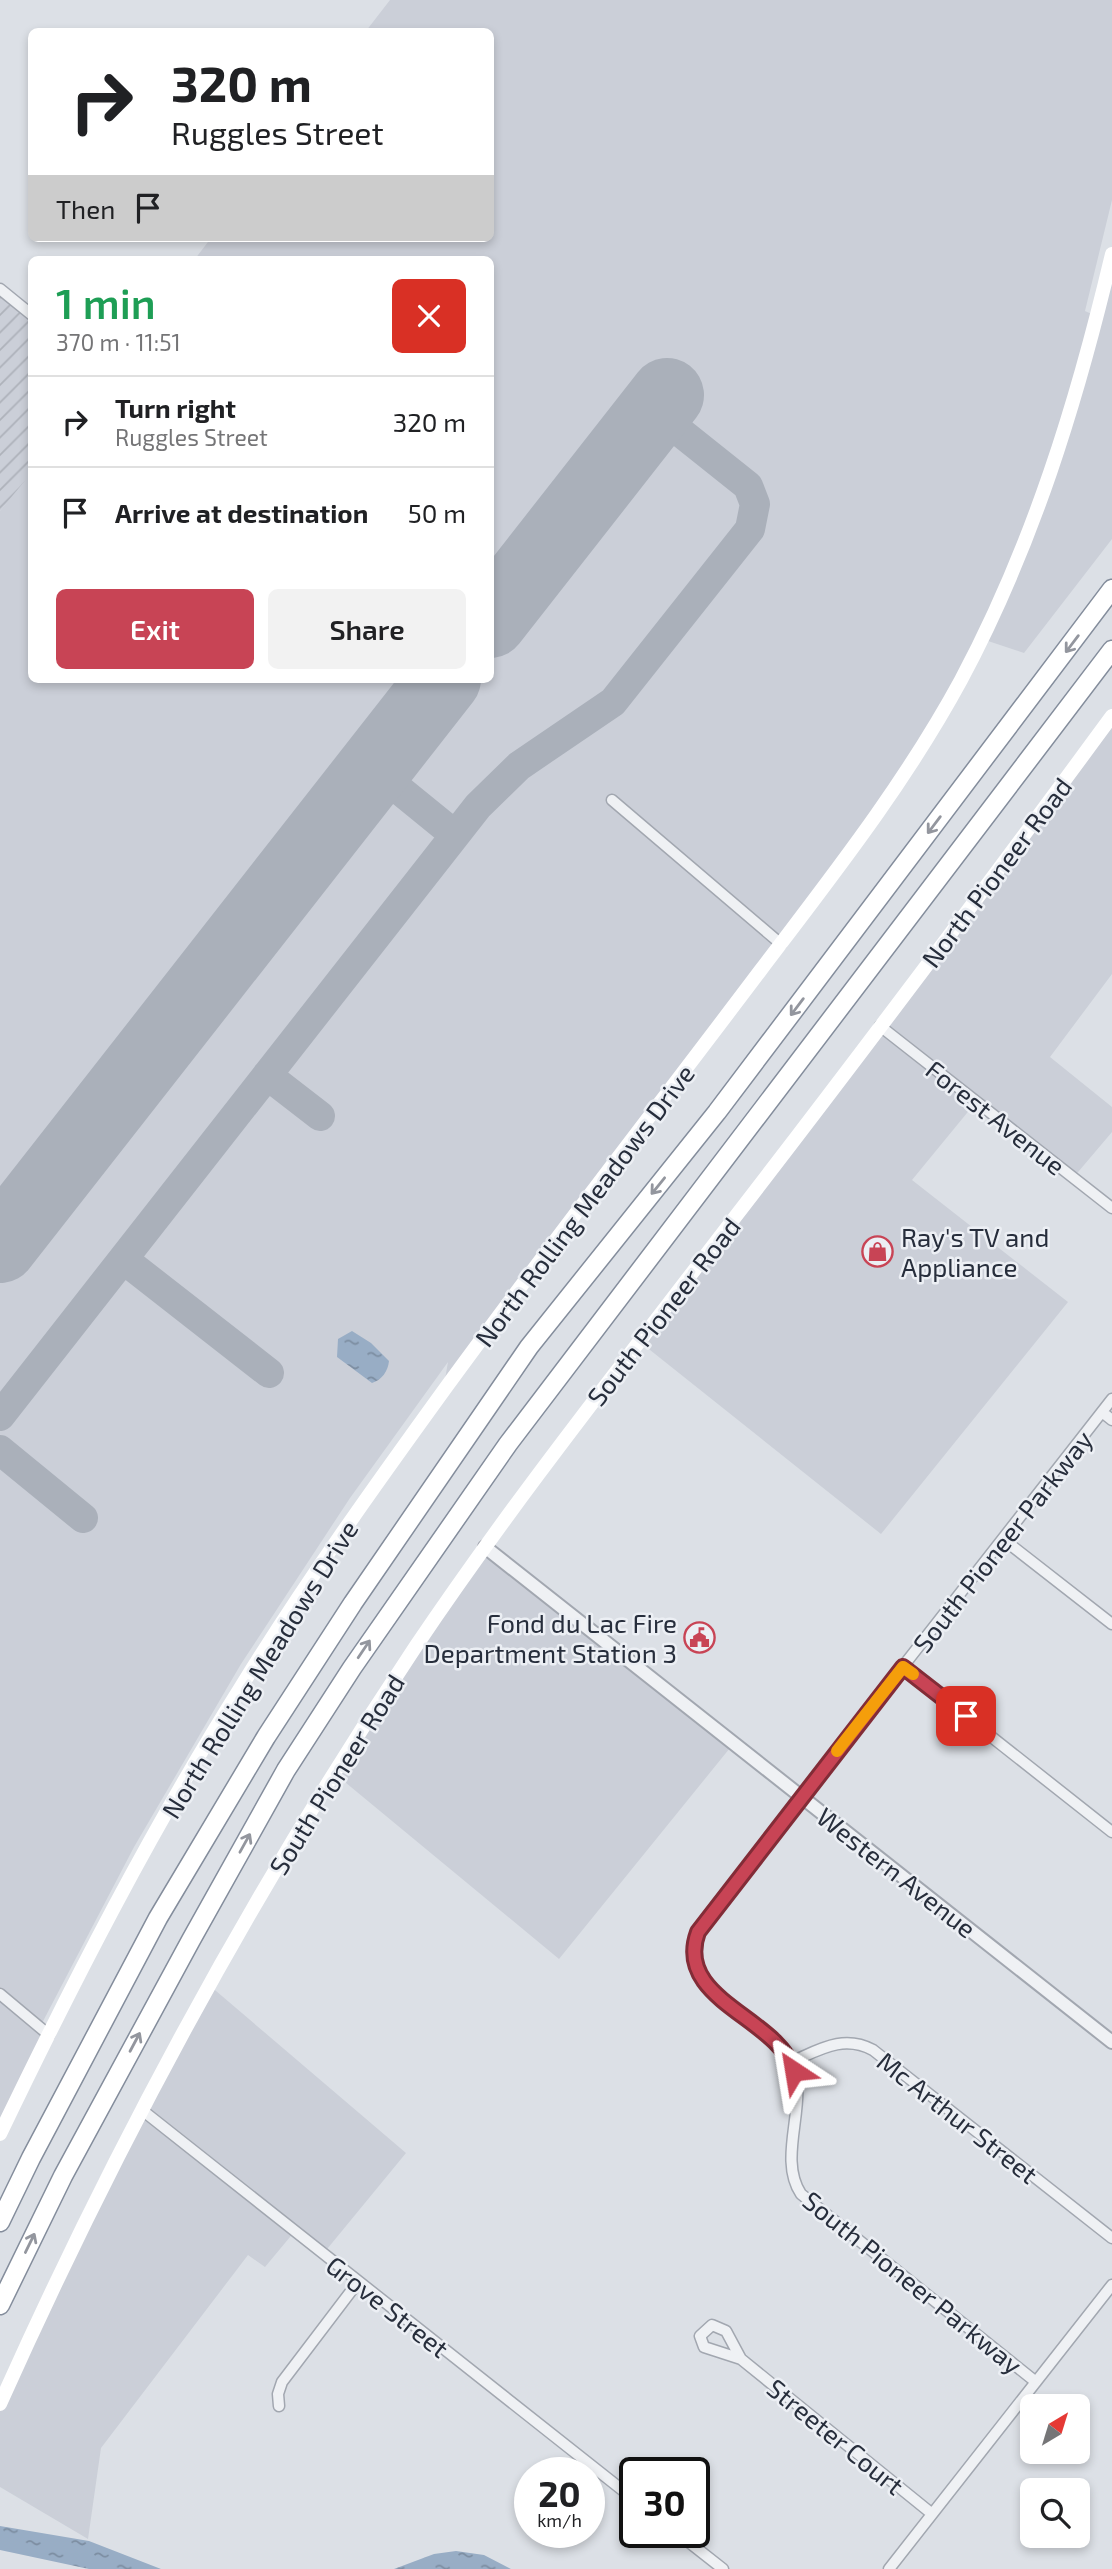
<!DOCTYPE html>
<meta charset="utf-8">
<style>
:root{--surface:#fff;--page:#f2f2f2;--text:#202124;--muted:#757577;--line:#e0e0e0;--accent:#c84455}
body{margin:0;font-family:"Exo 2",sans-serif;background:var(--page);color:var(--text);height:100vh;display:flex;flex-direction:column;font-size:26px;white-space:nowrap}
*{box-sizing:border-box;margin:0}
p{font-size:23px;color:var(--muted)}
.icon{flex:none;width:38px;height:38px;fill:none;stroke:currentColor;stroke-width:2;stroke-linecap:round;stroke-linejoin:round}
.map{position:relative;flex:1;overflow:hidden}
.drawer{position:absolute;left:28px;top:256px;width:466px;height:427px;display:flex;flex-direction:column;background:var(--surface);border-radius:10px;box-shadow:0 4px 10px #0003}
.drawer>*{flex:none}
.banner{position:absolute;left:28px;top:28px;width:466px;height:214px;border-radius:10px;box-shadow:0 4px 10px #0003;background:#fff;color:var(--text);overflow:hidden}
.needle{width:46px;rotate:38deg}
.fabs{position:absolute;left:1020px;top:2394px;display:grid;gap:14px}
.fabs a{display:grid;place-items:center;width:70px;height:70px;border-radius:10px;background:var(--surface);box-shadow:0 4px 10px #0003;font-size:35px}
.speed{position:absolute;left:514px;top:2457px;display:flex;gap:14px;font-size:35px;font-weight:700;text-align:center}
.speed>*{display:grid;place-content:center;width:91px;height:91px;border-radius:50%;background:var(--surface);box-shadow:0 4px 10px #0003;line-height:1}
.speed small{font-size:18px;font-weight:400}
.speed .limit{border:4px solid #111;border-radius:10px;background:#fff;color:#111}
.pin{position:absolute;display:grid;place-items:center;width:60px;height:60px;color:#fff;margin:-30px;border-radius:14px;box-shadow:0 4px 10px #0006}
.me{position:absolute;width:77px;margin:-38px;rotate:327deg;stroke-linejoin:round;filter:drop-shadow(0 0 5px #0008)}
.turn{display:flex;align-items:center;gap:24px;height:147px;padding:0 28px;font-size:32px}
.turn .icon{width:91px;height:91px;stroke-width:2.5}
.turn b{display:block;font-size:49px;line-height:60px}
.then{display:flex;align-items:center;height:66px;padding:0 28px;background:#0003;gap:14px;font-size:26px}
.round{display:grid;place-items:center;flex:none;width:74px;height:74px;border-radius:10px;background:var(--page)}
.overview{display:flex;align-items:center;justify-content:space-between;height:119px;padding:0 28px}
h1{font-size:42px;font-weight:600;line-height:52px;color:#1e9e55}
.action{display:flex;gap:14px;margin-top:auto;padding:14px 28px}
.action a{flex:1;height:80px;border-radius:10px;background:var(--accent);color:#fff;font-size:28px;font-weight:600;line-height:80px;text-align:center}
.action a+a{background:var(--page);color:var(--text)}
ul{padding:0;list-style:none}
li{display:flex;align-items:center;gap:21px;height:91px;padding:0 28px;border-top:2px solid var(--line)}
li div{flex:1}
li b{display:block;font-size:26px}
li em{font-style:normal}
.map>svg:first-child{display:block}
.built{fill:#cbcfd8}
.industrial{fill:url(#industrial-furrows)}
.water{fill:url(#water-ripples)}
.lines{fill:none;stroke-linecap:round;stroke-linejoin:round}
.taxiway{stroke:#aab0ba;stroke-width:30}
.runway{stroke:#aab0ba;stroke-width:74}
.minor-casing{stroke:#a2a7b0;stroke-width:13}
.tertiary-casing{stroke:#a2a7b0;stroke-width:16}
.motorway-casing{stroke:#848d9c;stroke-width:21}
.minor{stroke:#eff1f4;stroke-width:10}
.tertiary{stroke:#eff1f4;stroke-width:12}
.secondary{stroke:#fff;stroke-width:14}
.motorway{stroke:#fff;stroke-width:18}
.oneway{stroke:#93969e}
.route-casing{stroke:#822c37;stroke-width:18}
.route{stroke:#c84455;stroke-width:12}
.slow{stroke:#f59e0b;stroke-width:12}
.labels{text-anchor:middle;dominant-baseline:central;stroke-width:5;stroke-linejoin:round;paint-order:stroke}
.street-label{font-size:26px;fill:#272e3c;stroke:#eceff4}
.poi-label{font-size:26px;fill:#272e3c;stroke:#eceff4;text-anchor:start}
</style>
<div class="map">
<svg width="1112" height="2569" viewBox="0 0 1112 2569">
<defs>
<pattern id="industrial-furrows" width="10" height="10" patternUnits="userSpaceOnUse" patternTransform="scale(1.75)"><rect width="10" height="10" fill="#cbcfd8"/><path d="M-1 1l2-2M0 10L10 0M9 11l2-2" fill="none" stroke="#aeb2ba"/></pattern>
<pattern id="water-ripples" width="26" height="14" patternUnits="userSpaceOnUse" patternTransform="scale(1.75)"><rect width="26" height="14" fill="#98adc5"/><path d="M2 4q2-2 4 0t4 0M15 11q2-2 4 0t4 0" fill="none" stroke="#7c8da1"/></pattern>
</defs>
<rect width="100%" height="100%" fill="#dce0e6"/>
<path class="built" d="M390,0H1112V200L1085,311L1096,316L1112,254V539L1024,653L982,639L908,771L443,1391L448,1362L350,1498L241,1664L134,1847L40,2027L49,2035L0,2134V511L31,472L32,679H490V259H195L211,238H490V32L366,31Z
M1112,716V974L1050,1057L1112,1107V1132L1073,1178L976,1102L912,1180L1068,1302L881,1534L640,1342Z
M485,1547L734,1743L559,1959L334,1773Z
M209,1985L406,2153L323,2254L295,2231L265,2267L248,2255L101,2448L88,2539L0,2487V2404Z"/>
<path class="industrial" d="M0,296L31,322L32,472L0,511Z"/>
<path class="water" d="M352,1331L371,1343L389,1361C388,1371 382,1380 372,1383L337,1357L338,1339Z
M0,2526L89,2541L161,2569H89L0,2550Z
M456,2551L484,2555L511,2569H394L434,2554Z"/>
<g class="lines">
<path class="taxiway" d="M374,769L455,835
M267,1075L320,1116
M123,1259L269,1373
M0,1416L478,806L519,766L613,702L750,529L755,504L748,486L654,411
M0,1450L83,1518"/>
<path class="runway" d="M490,621L667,395
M0,1246L444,679"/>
<defs>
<path id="minor" d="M0,289L32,315
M612,800L781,944
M880,1026L1112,1208
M1102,1412L1112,1420
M1003,1539L1112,1624
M903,1667L1112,1832
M0,1994L49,2035
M791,2062C819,2050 843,2034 873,2050L1112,2238
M142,2110L635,2500
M741,2359L704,2347L700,2336L712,2325L726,2331L741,2359L931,2513
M1036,2382L801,2194C775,2155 813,2097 789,2057C763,2014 659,1985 704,1921L1112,1399
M279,2406L278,2394L282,2382L358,2282
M676,2532L723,2569
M889,2569L1112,2285"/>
<path id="tertiary" d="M485,1547L1112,2042"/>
<path id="motorway" d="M0,2222L31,2158L158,1918L266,1737L353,1603L529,1347L717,1112L1112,589
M0,2305L63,2176L191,1940L286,1770L352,1668L508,1444L1112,650"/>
</defs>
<use href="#minor" class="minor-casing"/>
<use href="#tertiary" class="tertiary-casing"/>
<use href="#motorway" class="motorway-casing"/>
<use href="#minor" class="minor"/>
<use href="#tertiary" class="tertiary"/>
<path class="secondary" d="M0,2134C73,1982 151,1830 241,1687C305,1583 376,1484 447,1386C549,1246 656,1109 760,971C832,876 904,785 961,680C1033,545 1077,402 1112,254
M0,2404C118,2140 256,1886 416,1646C515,1499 625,1361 732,1221C861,1054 987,886 1112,716"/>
<use href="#motorway" class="motorway"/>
</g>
<defs><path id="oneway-shaft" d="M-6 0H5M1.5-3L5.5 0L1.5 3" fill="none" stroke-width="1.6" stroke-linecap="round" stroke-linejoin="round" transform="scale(1.75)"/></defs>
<g class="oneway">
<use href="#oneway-shaft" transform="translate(1072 644) rotate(127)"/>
<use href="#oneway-shaft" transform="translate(934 825) rotate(127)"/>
<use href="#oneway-shaft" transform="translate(797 1007) rotate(127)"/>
<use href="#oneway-shaft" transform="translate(658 1186) rotate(129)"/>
<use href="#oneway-shaft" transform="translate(364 1649) rotate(-56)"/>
<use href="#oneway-shaft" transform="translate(245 1843) rotate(-61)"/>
<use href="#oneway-shaft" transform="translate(135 2042) rotate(-62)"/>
<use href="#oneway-shaft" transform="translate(30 2243) rotate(-64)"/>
</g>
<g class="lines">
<defs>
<path id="route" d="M794,2071C778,2017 673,2000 698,1932L903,1667L966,1716"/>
</defs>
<use href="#route" class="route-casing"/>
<use href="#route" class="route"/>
<path class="slow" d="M837,1751L903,1667L913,1674"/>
</g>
<defs>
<symbol id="shop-ring" viewBox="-11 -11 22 22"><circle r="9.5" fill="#eceff4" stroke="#c84455" stroke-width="1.5"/><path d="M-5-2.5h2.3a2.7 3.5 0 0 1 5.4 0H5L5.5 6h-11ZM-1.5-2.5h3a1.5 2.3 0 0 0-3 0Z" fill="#c84455"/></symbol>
<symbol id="civic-ring" viewBox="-11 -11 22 22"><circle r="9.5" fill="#eceff4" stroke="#c84455" stroke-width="1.5"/><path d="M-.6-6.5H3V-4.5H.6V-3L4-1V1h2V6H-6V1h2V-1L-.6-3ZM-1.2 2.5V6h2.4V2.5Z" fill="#c84455"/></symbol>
</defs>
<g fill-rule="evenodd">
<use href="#shop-ring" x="860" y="1234" width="35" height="35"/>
<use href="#civic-ring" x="682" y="1620" width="35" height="35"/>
</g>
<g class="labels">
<g class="street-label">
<text transform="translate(996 872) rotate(-53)">North Pioneer Road</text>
<text transform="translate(996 1117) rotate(38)">Forest Avenue</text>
<text transform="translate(584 1205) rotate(-53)">North Rolling Meadows Drive</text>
<text transform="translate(663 1311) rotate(-52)">South Pioneer Road</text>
<text transform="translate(1002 1541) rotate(-52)">South Pioneer Parkway</text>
<text transform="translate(259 1669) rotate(-58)">North Rolling Meadows Drive</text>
<text transform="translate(336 1774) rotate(-58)">South Pioneer Road</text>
<text transform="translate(897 1872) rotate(38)">Western Avenue</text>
<text transform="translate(958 2117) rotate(38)">Mc Arthur Street</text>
<text transform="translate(913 2282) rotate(39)">South Pioneer Parkway</text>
<text transform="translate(388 2306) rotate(38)">Grove Street</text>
<text transform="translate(836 2436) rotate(39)">Streeter Court</text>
</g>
<g class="poi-label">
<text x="901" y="1236">Ray's TV and<tspan x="901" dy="30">Appliance</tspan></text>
<text x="677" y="1622" text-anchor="end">Fond du Lac Fire<tspan x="677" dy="30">Department Station 3</tspan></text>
</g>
</g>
</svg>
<div class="fabs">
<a><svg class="needle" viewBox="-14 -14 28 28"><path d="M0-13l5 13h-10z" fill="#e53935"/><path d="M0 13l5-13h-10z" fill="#757577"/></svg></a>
<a><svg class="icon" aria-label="search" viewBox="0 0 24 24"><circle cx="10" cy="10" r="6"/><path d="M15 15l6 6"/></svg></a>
</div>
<div class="speed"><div>20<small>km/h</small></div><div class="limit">30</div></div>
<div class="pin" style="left:966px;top:1716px;background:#d93025"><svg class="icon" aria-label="arrive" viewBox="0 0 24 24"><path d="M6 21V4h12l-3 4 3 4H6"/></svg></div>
<svg class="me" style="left:794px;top:2071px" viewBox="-20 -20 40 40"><path d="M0-17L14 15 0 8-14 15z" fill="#c84455" stroke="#fff" stroke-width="4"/></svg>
<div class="banner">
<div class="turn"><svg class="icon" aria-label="right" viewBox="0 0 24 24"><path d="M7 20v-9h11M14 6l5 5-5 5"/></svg><div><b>320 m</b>Ruggles Street</div></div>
<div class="then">Then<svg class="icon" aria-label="arrive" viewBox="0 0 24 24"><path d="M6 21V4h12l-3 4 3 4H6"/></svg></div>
</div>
<section class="drawer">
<div class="overview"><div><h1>1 min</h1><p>370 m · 11:51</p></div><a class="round" style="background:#d93025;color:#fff"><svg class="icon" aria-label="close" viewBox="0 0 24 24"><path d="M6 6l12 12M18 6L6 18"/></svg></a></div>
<ul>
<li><svg class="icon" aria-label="right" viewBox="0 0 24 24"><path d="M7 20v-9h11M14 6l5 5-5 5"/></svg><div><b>Turn right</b><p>Ruggles Street</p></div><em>320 m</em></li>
<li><svg class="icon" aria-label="arrive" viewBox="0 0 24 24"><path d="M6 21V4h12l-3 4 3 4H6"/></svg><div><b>Arrive at destination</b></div><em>50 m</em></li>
</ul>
<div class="action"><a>Exit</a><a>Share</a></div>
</section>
</div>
